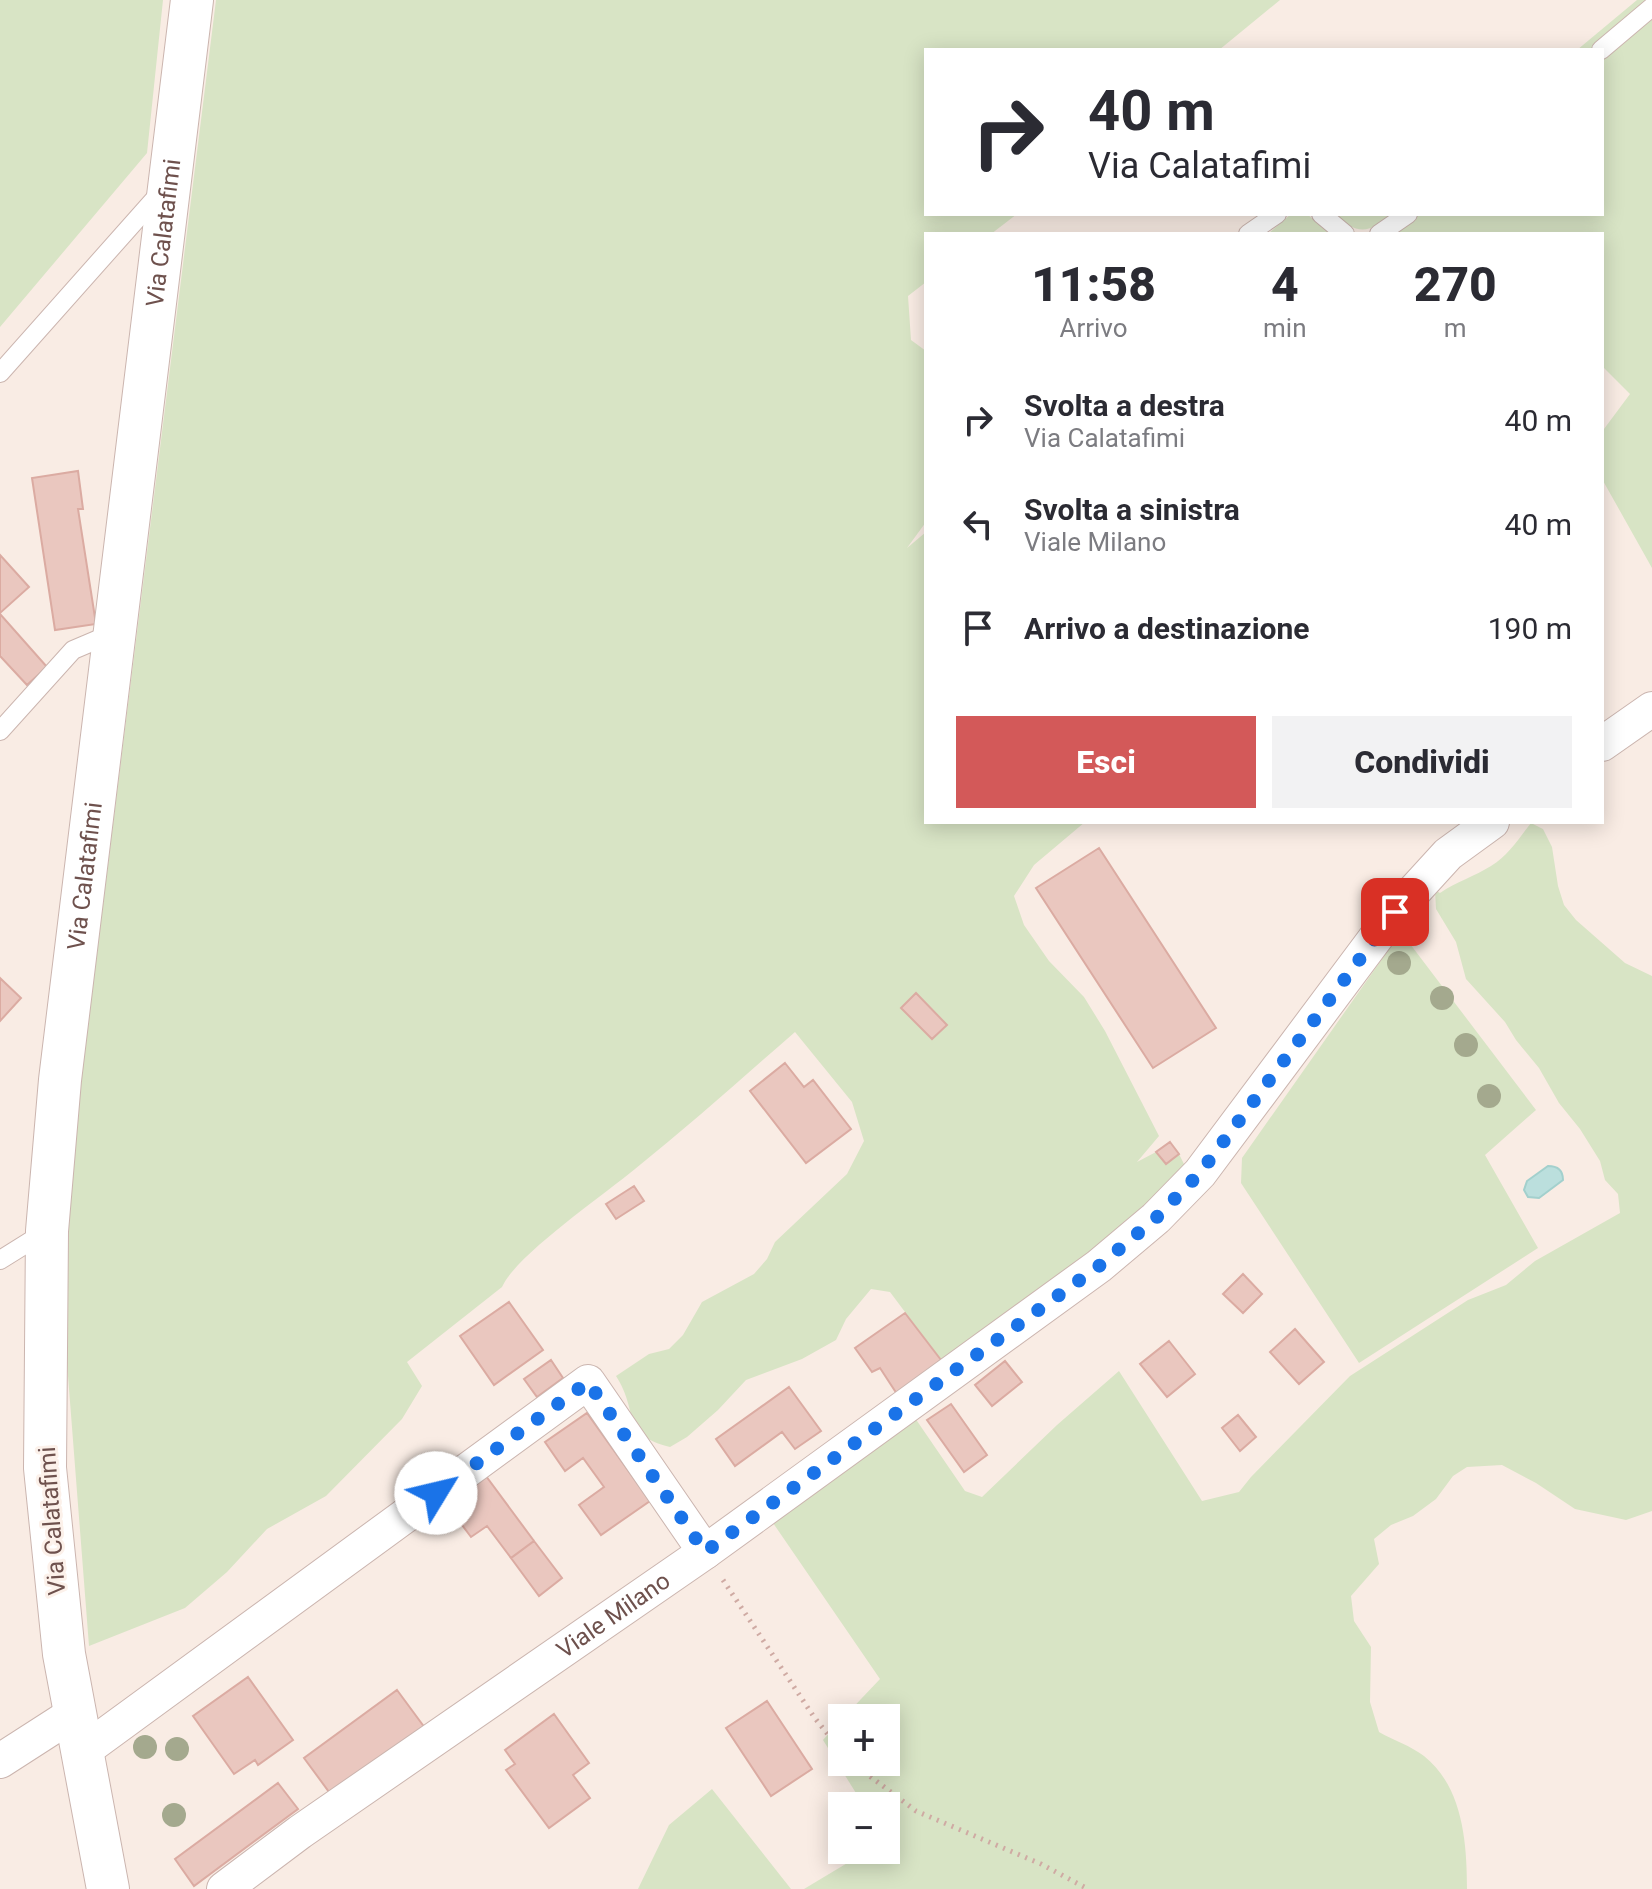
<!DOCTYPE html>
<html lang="it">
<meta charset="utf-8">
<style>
:root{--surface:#fff;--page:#f2f2f3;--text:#2b2b33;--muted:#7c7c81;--accent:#d35959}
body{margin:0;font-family:Roboto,sans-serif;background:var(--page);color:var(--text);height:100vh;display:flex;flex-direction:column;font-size:30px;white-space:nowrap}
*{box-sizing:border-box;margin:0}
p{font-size:26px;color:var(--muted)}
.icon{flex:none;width:44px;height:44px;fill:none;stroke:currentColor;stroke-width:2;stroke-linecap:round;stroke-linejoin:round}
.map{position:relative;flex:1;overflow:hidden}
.drawer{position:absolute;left:924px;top:232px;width:680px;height:592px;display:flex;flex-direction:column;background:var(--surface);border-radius:0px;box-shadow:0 4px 20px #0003}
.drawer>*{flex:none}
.banner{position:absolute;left:924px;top:48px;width:680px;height:168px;border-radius:0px;box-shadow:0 4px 20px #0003;background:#fff;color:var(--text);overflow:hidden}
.controls{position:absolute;left:828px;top:1704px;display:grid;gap:16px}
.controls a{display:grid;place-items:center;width:72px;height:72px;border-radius:0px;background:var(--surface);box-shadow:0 4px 20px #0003;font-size:40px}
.pin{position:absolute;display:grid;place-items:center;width:68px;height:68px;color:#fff;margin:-34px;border-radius:16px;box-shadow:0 4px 12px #0006}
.me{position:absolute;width:88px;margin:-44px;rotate:54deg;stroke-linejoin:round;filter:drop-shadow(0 0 6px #0008)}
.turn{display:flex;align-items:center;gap:28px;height:168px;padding:0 32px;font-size:36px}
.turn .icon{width:104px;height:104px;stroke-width:2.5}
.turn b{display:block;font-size:56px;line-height:68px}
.eta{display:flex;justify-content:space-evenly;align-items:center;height:136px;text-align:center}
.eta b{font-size:48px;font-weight:800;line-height:56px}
.cta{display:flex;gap:16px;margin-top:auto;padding:16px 32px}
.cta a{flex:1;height:92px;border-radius:0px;background:var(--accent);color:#fff;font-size:32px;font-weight:800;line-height:92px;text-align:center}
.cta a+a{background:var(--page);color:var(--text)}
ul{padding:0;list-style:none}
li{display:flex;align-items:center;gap:24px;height:104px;padding:0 32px}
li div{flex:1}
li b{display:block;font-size:30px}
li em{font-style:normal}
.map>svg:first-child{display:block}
.green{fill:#d8e4c5}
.water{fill:#bbdfdd;stroke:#a3d0cd;stroke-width:2}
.building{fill:#eac7bf;stroke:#dbaba2;stroke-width:2}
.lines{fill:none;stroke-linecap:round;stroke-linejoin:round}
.service-casing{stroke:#cbb5af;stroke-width:20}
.minor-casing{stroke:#cbb5af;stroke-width:36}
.tertiary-casing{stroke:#cbb5af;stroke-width:44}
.path{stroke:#cfaaa3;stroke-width:5;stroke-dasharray:2 6;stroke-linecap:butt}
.service{stroke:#fff;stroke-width:18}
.minor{stroke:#fff;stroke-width:34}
.tertiary{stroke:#fff;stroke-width:42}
.tree{fill:#a4a98e}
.route{stroke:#1a73e8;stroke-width:14;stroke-dasharray:0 25.2}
.labels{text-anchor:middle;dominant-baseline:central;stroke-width:6;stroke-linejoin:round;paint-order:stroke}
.street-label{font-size:24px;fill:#6e514d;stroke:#fcf1ea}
</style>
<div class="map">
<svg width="1652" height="1889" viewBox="0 0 1652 1889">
<rect width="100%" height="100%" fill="#f9ece4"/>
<path class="green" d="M0,0H163L147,153L0,327Z
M216,0H1280L1219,50H926V214H1017L991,234H926V282L908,296L911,340L926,351V522L907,548L926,532V822H1085L1034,865L1014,896L1024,925L1049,961L1084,997L1105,1031L1159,1136L1137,1162L1156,1152L1166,1164L1179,1154L1185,1166L1123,1233L941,1360L890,1292L871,1289L846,1319L836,1340L802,1359L746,1380L718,1410L687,1437L670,1447C619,1434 640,1413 616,1376L649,1354L669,1349L683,1335L702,1302L754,1274L767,1259L775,1242L847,1174L864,1141L852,1102L795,1032C742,1078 690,1125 635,1169C605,1194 516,1255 502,1287L407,1362L422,1386L402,1419L326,1496L267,1529L227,1572L185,1608L89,1646L67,1363L65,1303L73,1145Z
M1637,0H1652V568L1602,479L1604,429L1630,394L1602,366V234H1393L1419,214H1602V50H1577Z
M1291,214H1307L1330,234H1268Z
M1333,214H1395C1369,233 1358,236 1333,214Z
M1531,823L1543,829L1552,847L1558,886L1564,905L1576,920L1625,963L1652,976V1511L1626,1520L1575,1509L1536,1483L1502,1465L1467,1467L1453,1476L1436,1499L1413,1516L1391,1525L1374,1539L1379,1564L1351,1596L1354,1621L1371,1647L1370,1702L1379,1732C1393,1740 1411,1746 1424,1756C1463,1787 1467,1843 1467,1889H804L869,1850H886V1806H864L823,1740L842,1719V1762H886V1718H843L880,1679L771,1520L915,1418L965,1491L982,1497L1057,1425L1119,1371L1202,1501L1239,1492L1251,1477L1350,1376L1468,1300L1506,1285L1535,1261L1620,1213L1618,1194L1605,1180L1600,1161L1580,1129L1559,1103L1539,1068L1516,1040L1505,1022L1466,979L1456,942L1436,909L1435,890L1440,893C1456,882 1475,876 1491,866C1508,856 1519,838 1531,823Z
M1401,932L1536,1110L1485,1155L1538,1248L1359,1363L1241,1183L1242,1158Z
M712,1789L791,1889H638L669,1825Z"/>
<path class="water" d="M1548,1166C1558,1166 1563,1170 1563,1180L1539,1198L1528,1197L1524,1190L1527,1181Z"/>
<path class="building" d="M78,471L83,509H78L96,624L55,630L32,478Z
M0,555L29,587L0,613Z
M0,614L47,667L27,685L0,656Z
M1099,848L1216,1028L1153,1068L1036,888Z
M0,978L21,998L0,1021Z
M916,993L947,1025L932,1039L901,1008Z
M785,1063L804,1087L813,1080L851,1129L806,1163L750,1091Z
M1170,1142L1179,1154L1166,1164L1156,1152Z
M634,1186L644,1201L616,1219L606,1204Z
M1243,1274L1262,1294L1243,1313L1223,1294Z
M509,1302L543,1350L494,1385L460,1336Z
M905,1313L941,1360L897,1394L880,1368L872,1372L855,1348Z
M1295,1329L1324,1362L1299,1384L1270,1352Z
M1169,1341L1195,1374L1167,1397L1140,1364Z
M551,1360L563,1378L537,1397L524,1379Z
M1005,1361L1022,1382L992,1406L975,1385Z
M789,1387L821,1431L795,1449L782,1432L735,1466L716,1439Z
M951,1404L987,1455L964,1472L927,1420Z
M587,1413L650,1501L601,1535L579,1505L604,1487L583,1458L565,1471L545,1442Z
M1238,1415L1256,1437L1240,1451L1222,1428Z
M483,1472L534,1541L511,1558L487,1526L471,1537L444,1501Z
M534,1541L562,1578L539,1596L511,1558Z
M248,1677L293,1740L258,1765L255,1760L234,1774L193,1716Z
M397,1690L425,1728L332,1796L304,1758Z
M767,1701L812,1769L771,1796L726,1728Z
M554,1714L589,1763L573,1775L590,1798L549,1828L506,1770L515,1764L505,1750Z
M278,1783L298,1809L194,1886L175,1859Z"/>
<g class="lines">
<defs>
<path id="service" d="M1601,50L1652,7
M1321,214L1345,234
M1248,234L1277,214
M1379,234L1408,214
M0,373L160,193
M0,731L73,650L113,633
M0,1260L45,1232"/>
<g id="minor">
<path d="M1602,744L1652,709"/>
<path d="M82,1752L588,1382L705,1552"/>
<path d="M0,1761L73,1714"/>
<path id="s1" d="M224,1889L300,1832L705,1552L1099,1266L1156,1218L1200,1173L1395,912L1448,854L1492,822"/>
</g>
<g id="tertiary">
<path id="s2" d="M108,1889L64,1654L45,1468L47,1231L60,1080L192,0"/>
</g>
</defs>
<use href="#service" class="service-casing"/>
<use href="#minor" class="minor-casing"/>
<use href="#tertiary" class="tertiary-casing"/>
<path class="path" d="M723,1580L814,1717L842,1752
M851,1762L916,1811L1041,1864L1088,1889"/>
<use href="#service" class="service"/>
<use href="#minor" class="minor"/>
<use href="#tertiary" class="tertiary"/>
</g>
<g class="tree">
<circle cx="1399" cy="963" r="12"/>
<circle cx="1442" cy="998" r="12"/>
<circle cx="1466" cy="1045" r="12"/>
<circle cx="1489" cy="1096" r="12"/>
<circle cx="145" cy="1747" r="12"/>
<circle cx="177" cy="1749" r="12"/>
<circle cx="174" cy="1815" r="12"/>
</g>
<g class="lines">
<path class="route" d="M436,1493L588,1382L705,1552L1099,1266L1156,1218L1200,1173L1395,912"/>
</g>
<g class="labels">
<g class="street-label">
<text stroke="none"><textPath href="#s2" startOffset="1668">Via Calatafimi</textPath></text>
<text stroke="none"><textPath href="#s2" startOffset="1020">Via Calatafimi</textPath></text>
<text transform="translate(52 1521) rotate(-94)">Via Calatafimi</text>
<text stroke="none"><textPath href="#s1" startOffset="476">Viale Milano</textPath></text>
</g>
</g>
</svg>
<div class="controls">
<a>+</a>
<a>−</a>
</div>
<div class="pin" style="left:1395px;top:912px;background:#d93025"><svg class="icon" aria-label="arrive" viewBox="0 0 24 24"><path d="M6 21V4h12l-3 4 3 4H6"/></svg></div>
<svg class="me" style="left:436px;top:1493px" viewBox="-20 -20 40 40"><circle r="19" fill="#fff"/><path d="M0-13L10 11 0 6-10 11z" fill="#1a73e8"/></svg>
<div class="banner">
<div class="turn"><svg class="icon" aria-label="right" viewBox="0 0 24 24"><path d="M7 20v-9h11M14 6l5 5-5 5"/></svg><div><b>40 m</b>Via Calatafimi</div></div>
</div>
<section class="drawer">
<div class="eta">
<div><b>11:58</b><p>Arrivo</p></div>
<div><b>4</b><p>min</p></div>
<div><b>270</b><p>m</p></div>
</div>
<ul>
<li><svg class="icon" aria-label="right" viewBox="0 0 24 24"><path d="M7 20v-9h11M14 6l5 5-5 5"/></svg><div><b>Svolta a destra</b><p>Via Calatafimi</p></div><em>40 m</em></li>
<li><svg class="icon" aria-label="left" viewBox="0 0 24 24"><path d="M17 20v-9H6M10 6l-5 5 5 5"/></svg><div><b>Svolta a sinistra</b><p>Viale Milano</p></div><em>40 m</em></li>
<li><svg class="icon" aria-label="arrive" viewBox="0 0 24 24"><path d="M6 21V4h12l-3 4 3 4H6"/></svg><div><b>Arrivo a destinazione</b></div><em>190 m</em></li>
</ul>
<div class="cta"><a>Esci</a><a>Condividi</a></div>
</section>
</div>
